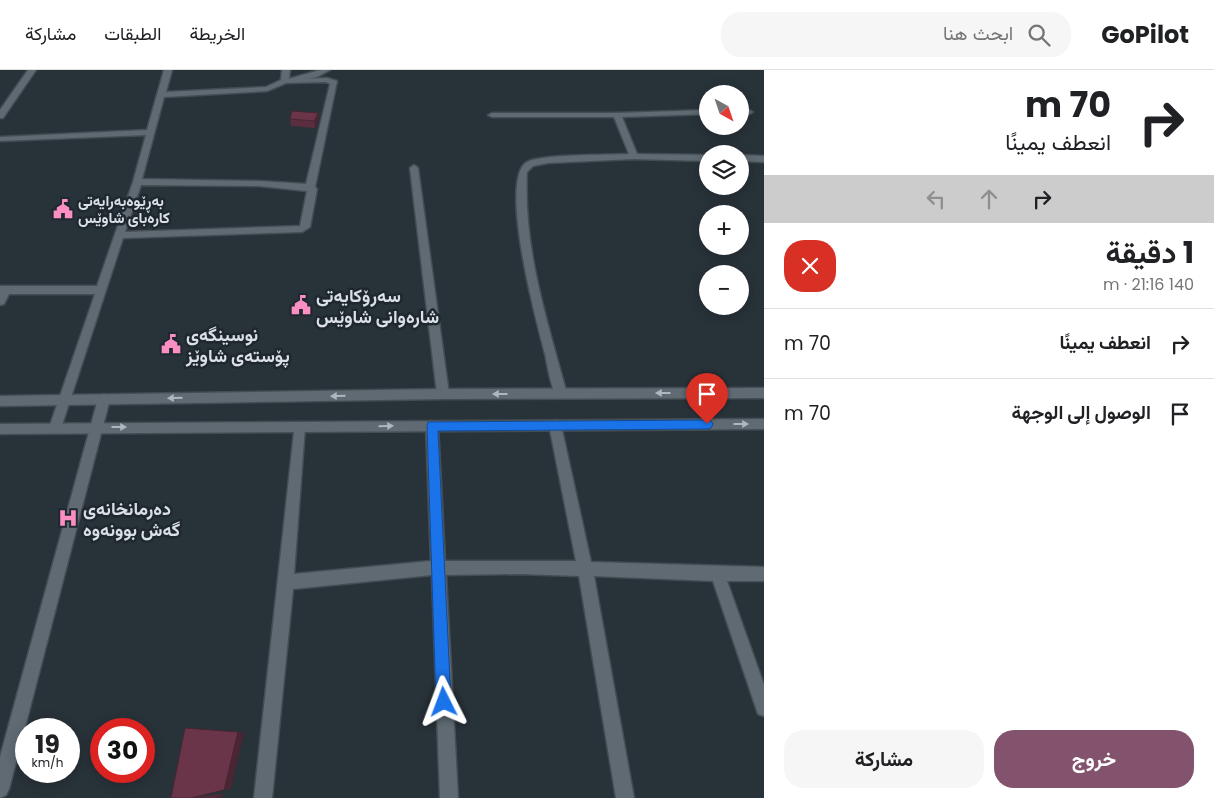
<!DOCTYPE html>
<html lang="ar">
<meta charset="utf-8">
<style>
:root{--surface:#fff;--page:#f6f6f6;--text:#202124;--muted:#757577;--line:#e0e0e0;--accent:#83526c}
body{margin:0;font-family:Poppins,Vazirmatn,sans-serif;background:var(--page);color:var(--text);direction:rtl;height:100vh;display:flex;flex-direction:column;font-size:19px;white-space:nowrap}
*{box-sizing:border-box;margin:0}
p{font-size:16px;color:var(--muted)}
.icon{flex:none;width:28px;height:28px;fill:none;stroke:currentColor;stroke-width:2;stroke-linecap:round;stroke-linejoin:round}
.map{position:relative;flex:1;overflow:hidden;direction:ltr}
.details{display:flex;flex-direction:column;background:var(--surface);width:450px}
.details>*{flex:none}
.top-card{background:#fff;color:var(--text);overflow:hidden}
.needle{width:32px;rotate:140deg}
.buttons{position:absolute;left:699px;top:15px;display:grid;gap:10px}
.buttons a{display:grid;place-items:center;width:50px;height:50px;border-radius:50%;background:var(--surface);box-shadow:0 2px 12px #0003;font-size:25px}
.speed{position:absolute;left:15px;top:648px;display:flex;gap:10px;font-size:25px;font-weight:700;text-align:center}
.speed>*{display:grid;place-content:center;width:65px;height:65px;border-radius:50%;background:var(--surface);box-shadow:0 2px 12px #0003;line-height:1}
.speed small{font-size:12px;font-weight:400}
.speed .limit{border:8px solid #d22;background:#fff;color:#111}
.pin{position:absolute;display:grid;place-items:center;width:42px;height:42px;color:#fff;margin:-51px -21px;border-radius:50% 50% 50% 0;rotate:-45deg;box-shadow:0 0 5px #0007}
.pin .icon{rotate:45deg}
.me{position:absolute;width:55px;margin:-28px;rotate:357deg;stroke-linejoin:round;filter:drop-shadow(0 0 4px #0008)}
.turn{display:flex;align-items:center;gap:18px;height:105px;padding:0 20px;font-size:22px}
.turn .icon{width:65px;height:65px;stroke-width:2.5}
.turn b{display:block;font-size:35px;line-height:42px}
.lanes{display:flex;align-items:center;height:48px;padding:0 20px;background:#0003;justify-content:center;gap:25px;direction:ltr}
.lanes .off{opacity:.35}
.round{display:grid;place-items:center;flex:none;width:52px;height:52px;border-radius:20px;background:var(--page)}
.headline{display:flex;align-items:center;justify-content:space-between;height:85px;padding:0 20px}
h1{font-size:30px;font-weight:700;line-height:38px}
.primary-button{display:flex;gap:10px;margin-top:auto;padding:10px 20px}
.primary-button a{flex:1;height:58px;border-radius:20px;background:var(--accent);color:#fff;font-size:20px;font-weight:700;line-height:58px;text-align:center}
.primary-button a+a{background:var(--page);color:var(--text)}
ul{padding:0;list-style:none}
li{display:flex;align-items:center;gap:15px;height:70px;padding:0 20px;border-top:1px solid var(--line)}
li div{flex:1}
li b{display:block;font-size:19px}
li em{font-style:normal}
header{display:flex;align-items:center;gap:30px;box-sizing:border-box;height:70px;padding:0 25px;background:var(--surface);border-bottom:1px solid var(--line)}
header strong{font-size:24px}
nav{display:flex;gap:28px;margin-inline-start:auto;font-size:18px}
.search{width:350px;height:45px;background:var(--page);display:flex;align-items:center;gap:12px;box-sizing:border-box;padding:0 18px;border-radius:20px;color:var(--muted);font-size:19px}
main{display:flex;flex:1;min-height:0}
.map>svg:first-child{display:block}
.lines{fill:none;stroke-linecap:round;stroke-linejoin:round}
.service-casing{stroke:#454d53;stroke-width:3}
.minor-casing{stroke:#454d53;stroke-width:3}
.tertiary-casing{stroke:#454d53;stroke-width:3}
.service{fill:#5f6a72;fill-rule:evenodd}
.minor{fill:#5f6a72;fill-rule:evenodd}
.tertiary{fill:#5f6a72;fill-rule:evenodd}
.wall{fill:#5b2e3f}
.shaded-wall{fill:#4a2533}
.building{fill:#6a3549;stroke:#4a2533}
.oneway{fill:#afb7bd}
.route{fill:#1a73e8;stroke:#114b97}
.labels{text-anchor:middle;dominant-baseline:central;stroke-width:5;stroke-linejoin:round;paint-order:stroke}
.far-poi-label{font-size:15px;font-weight:bold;fill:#dae0e5;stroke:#1f282f;text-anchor:start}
.poi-label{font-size:18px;font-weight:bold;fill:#dae0e5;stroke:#1f282f;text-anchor:start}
</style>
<header>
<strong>GoPilot</strong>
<div class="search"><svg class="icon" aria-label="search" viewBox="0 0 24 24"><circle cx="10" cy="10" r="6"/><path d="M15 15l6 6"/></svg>ابحث هنا</div>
<nav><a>الخريطة</a><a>الطبقات</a><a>مشاركة</a></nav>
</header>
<main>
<section class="details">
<div class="top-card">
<div class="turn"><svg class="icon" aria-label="right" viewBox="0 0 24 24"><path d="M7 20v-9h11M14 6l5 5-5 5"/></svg><div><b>70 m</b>انعطف يمينًا</div></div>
<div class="lanes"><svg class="icon off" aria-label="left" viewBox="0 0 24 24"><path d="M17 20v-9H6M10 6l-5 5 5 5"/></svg><svg class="icon off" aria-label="ahead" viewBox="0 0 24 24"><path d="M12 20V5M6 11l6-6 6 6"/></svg><svg class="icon" aria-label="right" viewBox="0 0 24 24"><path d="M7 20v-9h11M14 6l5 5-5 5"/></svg></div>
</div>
<div class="headline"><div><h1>1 دقيقة</h1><p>140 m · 21:16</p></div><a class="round" style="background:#d93025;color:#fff"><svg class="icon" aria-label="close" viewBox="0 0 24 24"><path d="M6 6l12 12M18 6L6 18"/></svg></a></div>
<ul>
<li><svg class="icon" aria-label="right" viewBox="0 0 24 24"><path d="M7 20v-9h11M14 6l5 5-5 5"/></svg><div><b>انعطف يمينًا</b></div><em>70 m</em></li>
<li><svg class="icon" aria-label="arrive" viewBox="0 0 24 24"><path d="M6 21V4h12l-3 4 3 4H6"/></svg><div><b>الوصول إلى الوجهة</b></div><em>70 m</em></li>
</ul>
<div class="primary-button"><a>خروج</a><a>مشاركة</a></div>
</section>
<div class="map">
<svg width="764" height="728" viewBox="0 0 764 728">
<rect width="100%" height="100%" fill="#283239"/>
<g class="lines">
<defs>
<path id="service" d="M320,0H330L317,7L285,13L281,11Z
M708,40V44L622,47L637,84L708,85V91L634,89L548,93L533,96L527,102C523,179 547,250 567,324L565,327H557C550,315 548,298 545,284C537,254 498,109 527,92C542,84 608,85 629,84L614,47H492L488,45L492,43H617Z
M740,40H749L753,42L749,44H740Z
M740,85L764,86V92L740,91Z
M414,95L418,98L449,324L447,327H439L437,324L410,98Z"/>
<path id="minor" d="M28,0H36L3,48H0V40Z
M164,0H172L166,22L266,17L281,10L282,0H290L289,9L327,8L337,11L315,117L317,119L310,157L302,162L123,168L61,358L59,362L55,363L51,362L49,358L95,224H9L4,234L0,235V216H97L133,112L146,65L0,71V67L147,60ZM326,12L330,14L306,114L259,111L142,109L164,27L267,21L286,13ZM141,115L259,116L307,121L300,156L125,162Z
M104,324L108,326L110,329L9,719L6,725L0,728V687L98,329L100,326Z
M555,350L559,351L561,355L591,492L764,497V511H727L764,615V646L758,644L756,638L713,511L594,506L634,728H616L579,506L519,504L446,505L458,728H440L432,505L293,519L272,728H254L295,353L299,352L303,353L305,357L294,504L431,491L426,356L428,352L432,351L436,352L438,356L445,491H576L549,355L551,351Z"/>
<path id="tertiary" d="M764,318V328L443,329L0,336V326L443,319Z
M764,349V359L0,364V354Z"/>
</defs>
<use href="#service" class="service-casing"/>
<use href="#minor" class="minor-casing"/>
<use href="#tertiary" class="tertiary-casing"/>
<use href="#service" class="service"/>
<use href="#minor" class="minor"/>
<use href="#tertiary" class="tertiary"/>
</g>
<path class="wall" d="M318,43L319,49L315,58L291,56L290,49Z
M223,724V728H191Z"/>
<path class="shaded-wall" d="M318,43L319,49L315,58L314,51Z
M238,662L244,663L231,719L224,720Z
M223,724V728H216V726Z"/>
<path class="building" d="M292,41L318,43L314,51L290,49Z
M185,658L238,662L224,720L191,728H171Z
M216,726V728H200Z"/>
<defs><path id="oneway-solid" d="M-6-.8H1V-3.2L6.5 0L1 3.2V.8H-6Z" transform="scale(1.25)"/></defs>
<g class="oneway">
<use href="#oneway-solid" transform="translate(663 323) rotate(180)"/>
<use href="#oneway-solid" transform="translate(500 324) rotate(180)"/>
<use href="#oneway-solid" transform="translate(338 326) rotate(179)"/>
<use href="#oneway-solid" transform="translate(175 328) rotate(179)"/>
<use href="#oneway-solid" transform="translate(741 354)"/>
<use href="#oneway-solid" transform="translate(386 356) rotate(-1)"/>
<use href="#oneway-solid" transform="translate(119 357)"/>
</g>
<path class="route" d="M707,350L711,351L713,354L711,358L707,359L438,361L451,632L449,637L444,639L439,637L436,632L427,356L428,352Z"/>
<defs>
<symbol id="civic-bare" viewBox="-9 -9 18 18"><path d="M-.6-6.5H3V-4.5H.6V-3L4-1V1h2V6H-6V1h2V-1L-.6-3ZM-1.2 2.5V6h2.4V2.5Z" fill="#fb8fc4" stroke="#1f282f" stroke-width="2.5" paint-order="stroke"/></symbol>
<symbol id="hospital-bare" viewBox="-9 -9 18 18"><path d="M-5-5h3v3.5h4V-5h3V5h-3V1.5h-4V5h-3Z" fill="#fb8fc4" stroke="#1f282f" stroke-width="2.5" paint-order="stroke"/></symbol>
</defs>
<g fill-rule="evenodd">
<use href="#civic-bare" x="49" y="125" width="28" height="28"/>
<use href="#civic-bare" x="287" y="221" width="28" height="28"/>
<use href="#civic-bare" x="157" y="260" width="28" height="28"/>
<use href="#hospital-bare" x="54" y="434" width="28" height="28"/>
</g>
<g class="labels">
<g class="far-poi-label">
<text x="78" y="130">بەڕێوەبەرایەتی<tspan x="78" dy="17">کارەبای شاوێس</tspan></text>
</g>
<g class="poi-label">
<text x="316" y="225">سەرۆکایەتی<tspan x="316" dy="21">شارەوانی شاوێس</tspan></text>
<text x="186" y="264">نوسینگەی<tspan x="186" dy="21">پۆستەی شاوێز</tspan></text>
<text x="83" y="438">دەرمانخانەی<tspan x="83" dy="21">گەش بوونەوە</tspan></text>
</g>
</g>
</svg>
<div class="buttons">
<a><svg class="needle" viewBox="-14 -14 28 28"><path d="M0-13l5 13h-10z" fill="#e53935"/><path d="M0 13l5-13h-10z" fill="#757577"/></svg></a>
<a><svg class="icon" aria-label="layers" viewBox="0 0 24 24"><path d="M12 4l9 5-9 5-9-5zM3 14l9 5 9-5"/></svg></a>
<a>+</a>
<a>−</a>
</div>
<div class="speed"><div>19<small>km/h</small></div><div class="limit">30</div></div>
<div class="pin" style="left:707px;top:354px;background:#d93025"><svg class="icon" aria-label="arrive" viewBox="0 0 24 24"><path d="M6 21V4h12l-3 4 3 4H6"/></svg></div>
<svg class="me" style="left:444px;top:632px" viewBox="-20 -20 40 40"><path d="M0-17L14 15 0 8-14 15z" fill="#1a73e8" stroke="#fff" stroke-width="4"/></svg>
</div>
</main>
